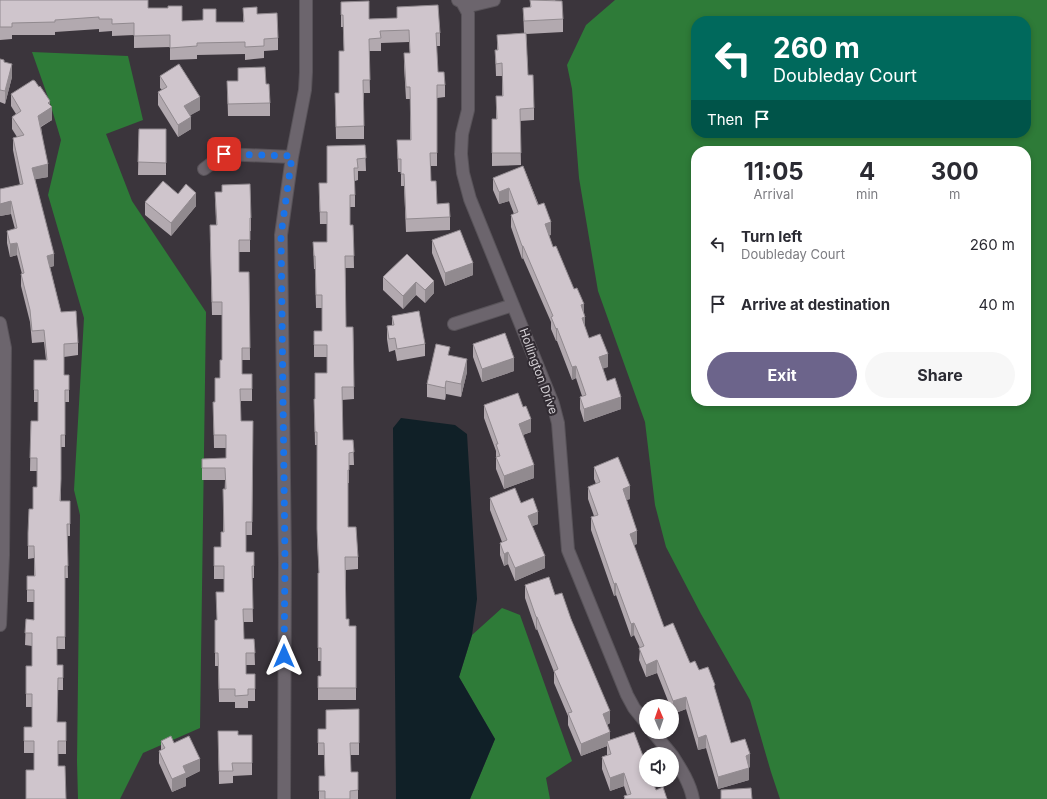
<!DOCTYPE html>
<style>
:root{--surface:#fff;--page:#f7f7f7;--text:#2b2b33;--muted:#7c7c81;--accent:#6c648b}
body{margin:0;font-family:Inter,sans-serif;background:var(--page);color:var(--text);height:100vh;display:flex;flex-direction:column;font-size:15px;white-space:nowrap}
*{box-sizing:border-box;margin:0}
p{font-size:13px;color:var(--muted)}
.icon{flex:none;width:22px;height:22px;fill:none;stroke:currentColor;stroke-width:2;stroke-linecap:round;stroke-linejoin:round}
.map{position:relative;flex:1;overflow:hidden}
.details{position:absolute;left:691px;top:146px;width:340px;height:260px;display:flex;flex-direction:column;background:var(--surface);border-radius:16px;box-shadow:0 2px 6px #0003}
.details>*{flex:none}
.banner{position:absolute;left:691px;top:16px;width:340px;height:122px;border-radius:16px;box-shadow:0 2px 6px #0003;background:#00695c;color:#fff;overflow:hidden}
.needle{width:26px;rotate:358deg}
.fabs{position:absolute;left:639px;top:699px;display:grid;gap:8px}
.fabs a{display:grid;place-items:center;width:40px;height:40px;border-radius:50%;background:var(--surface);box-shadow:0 2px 6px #0003;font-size:20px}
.pin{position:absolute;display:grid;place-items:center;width:34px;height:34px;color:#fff;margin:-17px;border-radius:8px;box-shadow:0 2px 6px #0006}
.me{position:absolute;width:44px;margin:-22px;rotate:0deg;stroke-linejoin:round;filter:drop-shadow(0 0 3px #0008)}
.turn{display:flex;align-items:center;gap:14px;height:84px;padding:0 16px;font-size:18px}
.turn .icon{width:52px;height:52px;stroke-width:2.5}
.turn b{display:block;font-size:28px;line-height:34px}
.then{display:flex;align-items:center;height:38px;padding:0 16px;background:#0003;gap:8px;font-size:15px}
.eta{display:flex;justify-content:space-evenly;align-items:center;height:68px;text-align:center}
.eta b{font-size:24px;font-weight:700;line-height:28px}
.action{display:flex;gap:8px;margin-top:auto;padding:8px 16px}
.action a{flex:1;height:46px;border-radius:24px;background:var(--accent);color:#fff;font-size:16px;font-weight:700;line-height:46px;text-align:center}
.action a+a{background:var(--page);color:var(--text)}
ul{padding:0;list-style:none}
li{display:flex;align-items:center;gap:12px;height:60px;padding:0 16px}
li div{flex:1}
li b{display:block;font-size:15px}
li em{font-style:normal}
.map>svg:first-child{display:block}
.forest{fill:#2e7b38;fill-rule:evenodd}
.water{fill:#102027}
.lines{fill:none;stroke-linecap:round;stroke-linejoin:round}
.minor-casing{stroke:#585359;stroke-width:14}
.minor{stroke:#6c656d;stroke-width:12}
.wall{fill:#b2a9af}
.shaded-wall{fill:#918a8f}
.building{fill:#cfc5cc;stroke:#918a8f}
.route{stroke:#1a73e8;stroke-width:7;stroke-dasharray:0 12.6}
.labels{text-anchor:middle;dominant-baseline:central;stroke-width:4;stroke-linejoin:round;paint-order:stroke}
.street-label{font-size:12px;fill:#d5d1d6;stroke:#312b32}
</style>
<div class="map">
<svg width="1047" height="799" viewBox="0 0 1047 799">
<rect width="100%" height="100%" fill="#3b353c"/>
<path class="forest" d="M615,0H1047V799H780L771,772L750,700L701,614L666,547L655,505L645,422L598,291L579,178L572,89L567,65L586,25ZM696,21H1026V133H696ZM696,151H1026V401H696Z
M32,52L128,56L143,120L106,134L132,201L206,312L200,728L143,753L120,799H78L77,761L80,515L74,490L84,318L48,195L61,140L50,103Z
M502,608L520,615L572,761L546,778L550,799H470L495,739L459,677L472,635Z"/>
<path class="water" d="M401,418L455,425L467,434L477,599L472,635L459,677L495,739L470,799H396L393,428Z"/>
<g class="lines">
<defs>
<path id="minor" d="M458,0L462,2L468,13V110L462,134L461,154L463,173L470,199L553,404L558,423L568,550L627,695L634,708L646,723
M465,7L494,0
M204,169L224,154L292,157
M0,323L5,348L3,555L0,625
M454,324L513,305
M653,732L671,754
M672,755C681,769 690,783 693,799
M284,799L285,561L281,235L292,157L305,90L306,72V0"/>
</defs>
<use href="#minor" class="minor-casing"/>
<use href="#minor" class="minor"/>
</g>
<path class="wall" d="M0,0L148,8L182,21L216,22H243V8L257,14L278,38V50L264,51V58L245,60V54L197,55V59L170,60V47L134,48V35L112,36V31L99,32V29L55,32V35H12V39L0,40Z
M530,0H555L563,19V32L526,34L528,75L534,108V120L520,121L521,165L492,166V119H496V96H502V76H496L495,50H497V35L524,33L523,8L530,7Z
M341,2L369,19L397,18V7L440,33V46H436L438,72L445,85V97L437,98V166H431V181L437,204L450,217V230L406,232L404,186H401V172H398L397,140H410V99H406L404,66V53H410L409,42L381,43V51H369L370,93H364V139H336L335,93H339L344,51L343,27H341Z
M0,59L4,62L12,77L5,104L0,102Z
M160,76L200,110L190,115L191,129L178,137L158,105V92L162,90L160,88Z
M227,81L266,84L270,103V116H228Z
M39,87L50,106L52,120L41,127L48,177L35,179L54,266L50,267L61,312L78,343V355L64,357V375H69V402H65V447H61V501H70V536H67L68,578H65V649H57V665L63,678V690H58L57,722H66V754H58L34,770V753H24V727H32V707H26V666H32V646L25,645L26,619L34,620V602H27V576H34V558L28,559V533L33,509L37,487V471H30L31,421H38V402H34V360H46L44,342L32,343L30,322L21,286V274H22L17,255L10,257L7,243V231L15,229L11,214L0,216L20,185L13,150V138L17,137L12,129V117L16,114L11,106V94Z
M139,129H166V175H138Z
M365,145L366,171H358V180L355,181V207H350V225H353L354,268H345L346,327H353L354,399L342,400L343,440H353L354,465H349V483H348V527L358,557V569L346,570V619L349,626H356V700H318V676H321V661H318V573H319L317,541V445H315L314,399H315L327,373V357H314V331H322V308H316L315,269H314L313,242H327V224H320L319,183H327Z
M523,166L551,235H549L553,247L584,312L585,328L589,338L608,367L602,368L607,381L621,409L584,422L580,409V397L582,396L576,378L572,380L557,341H556L551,329V322L523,258L522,259L511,227V215L514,214L509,201L499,204L493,190V178Z
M215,192L251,218V231H250V252H239V272H249L250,360H242V374H252V401H241V421H253L252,535H246V552H254V578H252L253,622H243L244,639H254L255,665H246V674H255V701H248V708H235V702H219L218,666H215V620H217L224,592V579H214V547H221L223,532L225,480H202V459L226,458V448H214L213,402H215L220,378L222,360V315H212L210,238L216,225Z
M178,194L196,206L171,236L145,215V202Z
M432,240L473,275L445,286L432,253Z
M407,254L434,293L425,303L416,295L403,309L383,290V277Z
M392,316L425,344V356L397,361L395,350L389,352L387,339V326L392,325Z
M473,344L514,371L482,382L473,357Z
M450,355L467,372L461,397L446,394L445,400L427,397V384Z
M484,405L531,432L523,435L534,478L504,489L496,469V451L484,418Z
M594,467L630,499L626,500L637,544L634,545L664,627L690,663L699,670L715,690L731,743L750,767H749V780L718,789L706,748L698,750L686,709L673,714L672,712V706H670L657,673L646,677L639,660L640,648L634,635L631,637L616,595L614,596L591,530V517L594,516L588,499V487L596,484L594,479Z
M490,498L521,503L538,524L532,526L545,568L515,581L508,564L504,566L500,555V543L502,542L490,510Z
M525,585L555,595L571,619L610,723L607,725L610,740L656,790L667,799H624V796L627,795L624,786L610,791L602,769V757L607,755V746L581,756L568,725V716L554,683V672L537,629L536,630L525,598Z
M359,709V755H350L351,772H358V799H319V776H325L324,755H318V729H326Z
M218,731L238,735H252V775L233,776V783L219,784Z
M161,741L174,743L200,771L186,778V786L172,792L159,763V751L161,750Z"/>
<path class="shaded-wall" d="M12,64V77L5,104V91Z
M200,97V110L184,119V106Z
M50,101V108L52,107V120L38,128V116L48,103Z
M191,117V129L178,137V125Z
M48,164V177L32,180V168Z
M509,188V201L499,204V192Z
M196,193V206L171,236V223Z
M11,201V214L0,216V204Z
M551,222V235L545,237V224Z
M17,243V255L10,257V244Z
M522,246H523V258L522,259Z
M54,254V266L47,268V256Z
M473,263V275L445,286V273Z
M434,281V293L425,303V290Z
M416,282V295L403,309V296Z
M584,304V316L581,305Z
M585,317V329L582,318Z
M557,328V341H556V329Z
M608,354V367L599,370V357Z
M514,358V371L482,382V369Z
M467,359V372L461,397V384Z
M576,366V378L572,380V367Z
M446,381V394L445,400V388Z
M621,397V409L584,422V409Z
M531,419V432L519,436V424Z
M534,465V478L504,489V476Z
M61,479V491L60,514V501Z
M630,486V499L623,501V489Z
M538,512V524L528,528V516Z
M637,531V544L630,546V534Z
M508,552V564L504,566V554Z
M545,556V568L515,581V568Z
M616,583V595L614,596V584Z
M536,617H537V629L536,630Z
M634,623V635L631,637V624Z
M657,660V673L646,677V665Z
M686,697V709L673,714V701Z
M610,711V723L603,727V714Z
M610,732V745L607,741V746L581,756V744Z
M706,735V748L698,750V738Z
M750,754V767L746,768V756Z
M200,759V771L186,778V786L172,792V779L183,766Z
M749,768V780L718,789V777Z
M624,773V786L610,791V778Z"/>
<path class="building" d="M0,0H148V8H168V6H182V21L203,20V9H216V22H244L243,8L257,7V14L277,13L278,38L264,39V46L245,47V42L197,43V46L170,48V35L134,36V23L112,24V19H99V17L55,20V22L12,23V27H0Z
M530,0L562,1L563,19L524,21L523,8L531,7Z
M369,1V19L397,18V7L438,5L440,33H436L438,72H444L445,85H437V153H430L431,181H436L437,204L449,203L450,217L406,219L404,174H401V159H398L397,140H411L410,87H406L404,53H410L409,30L380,31L381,38L369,39L370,80H363L364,126L336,127L335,93H339V51H344L343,15H341V2Z
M526,33L528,75H533L534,108L520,109L521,153H492V119H497L496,96H503L502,63L496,64L495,50H498L497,35Z
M0,59L4,60V62L12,64L5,91L0,90Z
M179,64L200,97L184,106L191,117L178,125L158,92L167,87L160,76Z
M265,67L266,84H269L270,103L228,104L227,81H238V68Z
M33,80L35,81L39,87L40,86L50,101L48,103L52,107L38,116L48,164L32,168L54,254L47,256L61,312L76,311L78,343L64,344V375H69V390H65V435H61V479L60,501H70V524H67L68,566H65V637H57V665H63V678H58L57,722H66V741H58V766H65L66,799H26V770H34V741H24V727H32V694H26V666H32V633H25L26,619L34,620V590H27V576H35L34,546H28V533L29,509H33V487H37V458H30L31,421H38V390H34V360H47L44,330L32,331L30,310L21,274L24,273L17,243L10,244L7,231L17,228L11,201L0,204V189L23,184L13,138L24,135L12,117L21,111L11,94Z
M139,129H166V163L138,162Z
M365,145L366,158L357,159L358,168H354L355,195H350V225H353L354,256H345L346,327H353L354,387H342L343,440H353L354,452L349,453V470H348V527H356L358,557H345L346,619H349V626H356V688H318V676H321V648H318V573H319L317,529V432H315L314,399H315V373H327V345H314V331H322V295H316L315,256H314L313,242H327V212H320L319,183H327V146Z
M523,166L538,205L544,203L551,222L545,224L553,247L556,246L574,289L577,288L584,304L581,305L585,317L582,318L589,338L600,334L608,354L599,357L607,381L615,378L621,397L584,409L580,397L586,395L576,366L572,367L557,328L556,329L551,317L553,316L523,246H522L511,215L518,212L509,188L499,192L493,178Z
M163,181L178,194L186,184L196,193L171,223L145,202Z
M250,184L251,218H250V240H239V272H249L250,348H242V374H252V389H240L241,421H253L252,522H246V552H254V566H252L253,609H243L244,639H254L255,653H246V674H255V689H248V695L235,696V689H219L218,653H215V620H217L216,592H224V566H214V547H221V532H224L223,489H226L225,468H202V459L226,458V435H214L213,402H215V378H220V360H222V302H212L210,225H217L215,192H222V185Z
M460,230L473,263L445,273L432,240Z
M407,254L434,281L425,290L416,282L403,296L383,277Z
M419,311L425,344L397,349L395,338L389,339L387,326L394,325L392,316Z
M505,333L514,358L482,369L473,344Z
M436,344L450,347L448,355L467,359L461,384L446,381L445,388L427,384Z
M518,393L523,407L526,406L531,419L519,424L534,465L504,476L496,457L500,456L496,444H498L484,405Z
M618,457L630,486L623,489L637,531L630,534L664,627L673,623L690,663L695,661L699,670L708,667L715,685L714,686L731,743L745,739L750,754L746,756L749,768L718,777L706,735L698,738L686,697L673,701L657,660L646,665L639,648L644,646L634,623L631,624L616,583L614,584L591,517L598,515L588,487L600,482L594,467Z
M515,488L521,503L533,498L538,512L528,516L545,556L515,568L508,552L504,554L500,543L507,540L490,498Z
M549,577L555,595L562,593L571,619L610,711L603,714L610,732L581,744L568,713L572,712L554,671L558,669L537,617H536L525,585Z
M359,709V743H350L351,772H358V790L350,791V799H325V791H319V776H325L324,743H318V729H326V710Z
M218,731H238V735H252V763H232L233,771H219Z
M634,732L646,764V780H652L656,790L663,787L667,799H625L624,796L631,794L624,773L610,778L602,757L611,754L607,741Z
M171,736L174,743L189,736L200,759L183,766L186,773L172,779L159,751L165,748L161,741Z
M751,788L752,799H721V790Z"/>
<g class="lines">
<path class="route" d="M224,154L292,156L281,235L285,561L284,656"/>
</g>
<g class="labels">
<g class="street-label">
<text transform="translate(539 371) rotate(70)">Hollington Drive</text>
</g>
</g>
</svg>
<div class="fabs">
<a><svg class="needle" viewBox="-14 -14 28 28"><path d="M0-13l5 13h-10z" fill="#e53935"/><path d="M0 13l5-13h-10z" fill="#7c7c81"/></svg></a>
<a><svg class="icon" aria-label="sound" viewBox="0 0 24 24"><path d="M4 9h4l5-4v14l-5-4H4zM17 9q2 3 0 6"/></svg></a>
</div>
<div class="pin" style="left:224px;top:154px;background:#d93025"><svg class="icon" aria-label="arrive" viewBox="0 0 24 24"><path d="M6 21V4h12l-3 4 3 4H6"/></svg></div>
<svg class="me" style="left:284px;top:656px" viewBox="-20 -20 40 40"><path d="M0-17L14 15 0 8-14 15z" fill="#1a73e8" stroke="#fff" stroke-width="4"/></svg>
<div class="banner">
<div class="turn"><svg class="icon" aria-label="left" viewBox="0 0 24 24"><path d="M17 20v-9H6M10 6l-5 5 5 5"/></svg><div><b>260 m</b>Doubleday Court</div></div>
<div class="then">Then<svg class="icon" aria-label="arrive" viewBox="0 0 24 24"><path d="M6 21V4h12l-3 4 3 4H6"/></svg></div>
</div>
<section class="details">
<div class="eta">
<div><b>11:05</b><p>Arrival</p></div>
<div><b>4</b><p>min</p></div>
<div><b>300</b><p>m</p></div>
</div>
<ul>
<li><svg class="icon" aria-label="left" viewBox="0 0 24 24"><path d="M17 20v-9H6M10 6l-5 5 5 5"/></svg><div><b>Turn left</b><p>Doubleday Court</p></div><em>260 m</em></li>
<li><svg class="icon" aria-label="arrive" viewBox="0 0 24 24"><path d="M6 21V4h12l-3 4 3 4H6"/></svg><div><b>Arrive at destination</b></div><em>40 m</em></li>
</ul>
<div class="action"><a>Exit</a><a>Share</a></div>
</section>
</div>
